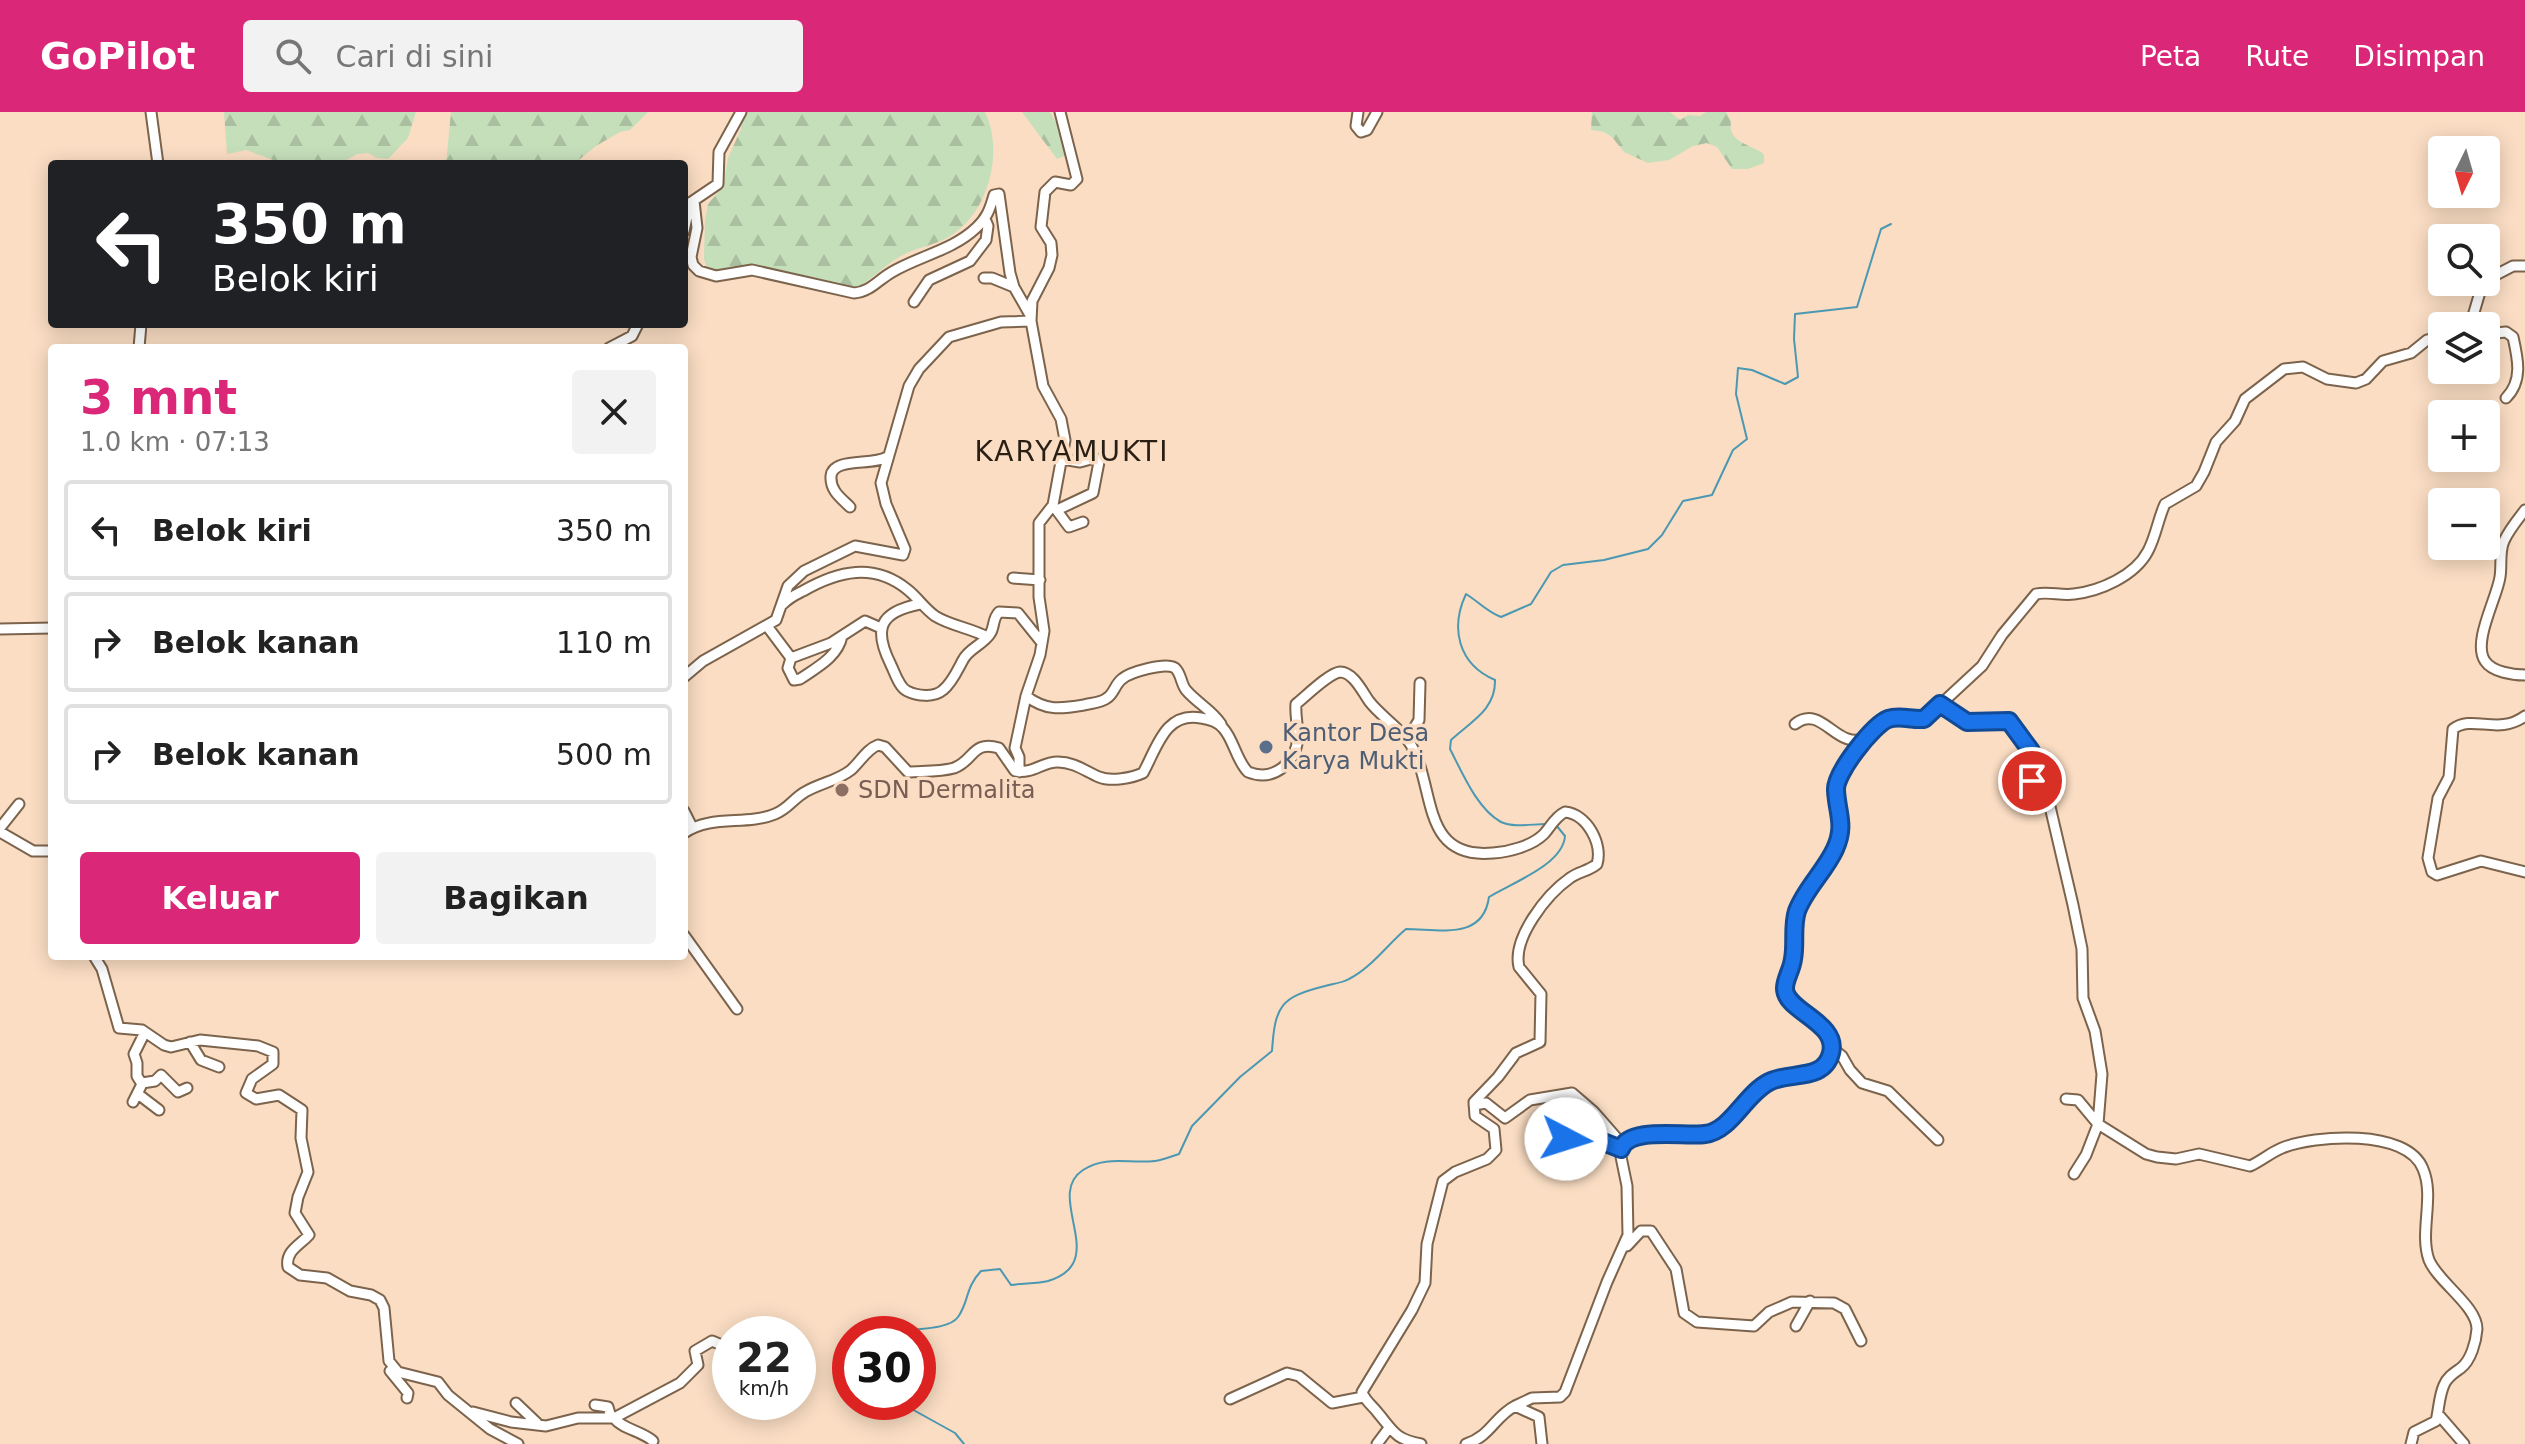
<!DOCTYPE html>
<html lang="id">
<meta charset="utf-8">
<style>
:root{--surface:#fff;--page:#f2f2f2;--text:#222;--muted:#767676;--line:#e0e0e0;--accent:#db2777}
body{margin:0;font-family:"DejaVu Sans",sans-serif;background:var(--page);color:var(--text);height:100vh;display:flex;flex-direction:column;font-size:30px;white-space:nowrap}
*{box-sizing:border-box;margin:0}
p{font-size:26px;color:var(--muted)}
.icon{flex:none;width:44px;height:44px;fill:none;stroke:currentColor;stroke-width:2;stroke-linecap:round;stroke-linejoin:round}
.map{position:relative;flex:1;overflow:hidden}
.panel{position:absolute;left:48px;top:232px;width:640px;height:616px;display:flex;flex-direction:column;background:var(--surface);border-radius:8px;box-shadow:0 4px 20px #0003}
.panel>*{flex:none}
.hud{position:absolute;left:48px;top:48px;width:640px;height:168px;border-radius:8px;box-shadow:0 4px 20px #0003;background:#202124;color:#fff;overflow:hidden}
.needle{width:52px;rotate:185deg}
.tools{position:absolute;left:2428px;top:24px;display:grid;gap:16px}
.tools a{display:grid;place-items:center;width:72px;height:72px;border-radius:8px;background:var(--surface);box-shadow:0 4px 20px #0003;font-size:40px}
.speed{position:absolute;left:712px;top:1204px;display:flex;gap:16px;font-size:40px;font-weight:700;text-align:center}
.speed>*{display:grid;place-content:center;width:104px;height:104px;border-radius:50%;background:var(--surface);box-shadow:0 4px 20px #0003;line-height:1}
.speed small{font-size:20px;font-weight:400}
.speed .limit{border:12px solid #d22;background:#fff;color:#111}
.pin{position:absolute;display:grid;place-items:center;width:68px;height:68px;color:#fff;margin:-34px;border:4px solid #fff;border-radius:50%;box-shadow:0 2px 8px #0007}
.me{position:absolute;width:88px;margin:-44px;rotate:95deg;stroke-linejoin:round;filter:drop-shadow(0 0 6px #0008)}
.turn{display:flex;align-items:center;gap:28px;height:168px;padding:0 32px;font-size:36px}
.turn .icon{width:104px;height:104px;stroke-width:2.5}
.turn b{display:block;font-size:56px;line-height:68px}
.round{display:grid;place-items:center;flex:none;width:84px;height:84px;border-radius:8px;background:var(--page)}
.overview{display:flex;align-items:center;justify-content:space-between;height:136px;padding:0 32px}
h1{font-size:48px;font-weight:800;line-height:60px;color:var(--accent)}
.cta{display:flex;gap:16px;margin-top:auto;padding:16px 32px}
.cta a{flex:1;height:92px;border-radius:8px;background:var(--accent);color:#fff;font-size:32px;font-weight:800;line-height:92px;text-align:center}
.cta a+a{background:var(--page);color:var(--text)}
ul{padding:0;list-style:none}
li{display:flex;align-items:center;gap:24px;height:100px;margin:0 16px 12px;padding:0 16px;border:4px solid var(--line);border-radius:8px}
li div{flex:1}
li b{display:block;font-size:30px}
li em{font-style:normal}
header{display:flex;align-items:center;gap:48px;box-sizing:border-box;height:112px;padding:0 40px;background:var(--accent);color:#fff}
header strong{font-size:38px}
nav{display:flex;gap:44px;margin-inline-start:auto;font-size:28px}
.search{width:560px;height:72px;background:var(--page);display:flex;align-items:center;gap:20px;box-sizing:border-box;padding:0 28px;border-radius:8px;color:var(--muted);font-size:30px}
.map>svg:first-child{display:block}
.forest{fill:url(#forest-firs)}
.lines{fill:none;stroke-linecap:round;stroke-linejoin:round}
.stream{stroke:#4b98b2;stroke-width:2}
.minor-casing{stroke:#7c634c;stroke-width:13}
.minor{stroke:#fff;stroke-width:9}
.route-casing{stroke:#114b97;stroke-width:20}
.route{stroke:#1a73e8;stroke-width:14}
.service-dot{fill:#5c6f8a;stroke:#faddc3;stroke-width:3}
.education-dot{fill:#8d6e63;stroke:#faddc3;stroke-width:3}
.labels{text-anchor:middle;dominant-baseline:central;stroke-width:7;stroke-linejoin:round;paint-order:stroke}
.service-label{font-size:24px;fill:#4e5e75;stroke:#faddc3;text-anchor:start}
.education-label{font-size:24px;fill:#785e54;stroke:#faddc3;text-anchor:start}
.quarter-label{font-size:28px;letter-spacing:2px;fill:#291f15;stroke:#faddc3}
</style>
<header>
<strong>GoPilot</strong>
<div class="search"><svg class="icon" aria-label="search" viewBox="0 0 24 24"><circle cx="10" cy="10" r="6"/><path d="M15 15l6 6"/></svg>Cari di sini</div>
<nav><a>Peta</a><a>Rute</a><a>Disimpan</a></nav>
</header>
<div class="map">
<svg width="2525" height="1332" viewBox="0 0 2525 1332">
<defs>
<pattern id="forest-firs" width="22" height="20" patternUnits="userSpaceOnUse" patternTransform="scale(2)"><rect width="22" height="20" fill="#c6dfbb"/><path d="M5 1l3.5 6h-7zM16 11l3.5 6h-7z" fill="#aabfa0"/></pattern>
</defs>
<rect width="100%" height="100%" fill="#faddc3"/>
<path class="forest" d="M224,0H416L408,26L388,47L377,46L368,41L357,42L340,52H284L246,38L227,42Z
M451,0H648L630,18L620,20L596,34L574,52H446Z
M741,0H985C1004,39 989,99 952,123C937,133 917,135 901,144C884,153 872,168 855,177L762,158L718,162L708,159L704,147L705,108L708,92L723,75L728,46L741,17Z
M1022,0H1050L1063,23L1067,43L1057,47Z
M1592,0H1670L1680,8L1688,3L1700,4L1706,0H1726L1731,9C1728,29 1745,31 1761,40L1764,43V51L1748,57H1732L1717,35L1707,31L1693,34L1669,48L1648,51L1624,40L1612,25L1604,20L1591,18Z"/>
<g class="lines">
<path class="stream" d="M1546,712C1532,712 1514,716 1501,710C1477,697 1462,660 1450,637L1451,628C1470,610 1496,598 1495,568C1458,552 1450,516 1466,482C1479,490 1487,500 1501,505L1531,492L1551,460L1563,453L1604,448L1648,437L1662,423L1683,389L1712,383L1733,338L1747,327L1736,282L1738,256L1752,258L1785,272L1798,265L1794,227L1795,202L1857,195L1881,117L1891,112
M889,1222C907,1215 947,1220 958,1205C969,1190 965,1176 981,1159L1000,1157L1011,1173C1023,1171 1037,1172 1048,1169C1112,1150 1043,1084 1083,1058C1106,1043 1129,1052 1155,1049C1163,1048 1172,1044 1179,1042L1192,1014L1240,965L1272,939C1275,893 1281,885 1325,874C1332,872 1342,871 1349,867C1371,856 1387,833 1406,817C1439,817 1483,829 1489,785C1511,771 1563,753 1565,724L1556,713
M899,1290L955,1321L964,1332"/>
<defs>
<path id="minor" d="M151,0L158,52
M1060,0L1077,67L1071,73L1055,70L1045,80L1041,115L1051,131L1052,143L1049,156L1032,189L1031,209L1043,274L1061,307L1065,328L1053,393L1039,411V485L1044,519L1040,543L1026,584C1046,599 1060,597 1084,593C1091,591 1101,591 1107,586C1114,582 1115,572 1122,567C1130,560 1165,550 1175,556C1181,561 1181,572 1186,578C1197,591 1212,598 1221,612
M1358,0L1356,14L1361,20L1367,18L1377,0
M694,89L697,116L691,145L693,153L699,159L716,164L752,158L854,181C870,180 878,168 892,160C919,144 953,138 976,116C987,106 990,97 994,83L999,82L1010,161L1014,175L1030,203
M684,119L690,91L718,72L719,40L741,0
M984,166H992L1014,175
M2486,168L2513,154H2525
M914,190L929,168L970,149L986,128L988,114L985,107
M2470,214L2483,170
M2486,222L2506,220L2513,225C2518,247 2523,269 2506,286
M139,236L141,212
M609,236L632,224L638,212
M850,395C841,386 830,379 831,364C833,345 873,354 887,345
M1055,396L1069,415L1083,410
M1057,398L1093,381L1099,350L1095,346L1080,350L1062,347
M2525,398C2518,407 2509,418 2504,429C2499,440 2502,453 2500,465C2497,486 2472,530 2485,549C2492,560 2513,563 2525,563
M1013,466L1040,468
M783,492C790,485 795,483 803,479C838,459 874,450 908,478C918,486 924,496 935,504C951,514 971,516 987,525
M920,492C879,500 873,517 891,553C895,561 899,575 907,579C917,584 934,586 943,578C952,571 958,557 963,548C968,537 984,532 990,522C995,515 992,507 999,500L1018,501L1042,531
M767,514L791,546L831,531L865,509L881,516
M0,517L52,516
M791,546L788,556L794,568L800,567C816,556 838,545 842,524
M684,565L703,549L776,508L788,474L804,459L855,434L903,443L905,437L886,392L881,371L909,274L919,257L949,225L1001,210L1031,209
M1940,592L1967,610L2009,609L2031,639L2029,664L2048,686L2073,793L2082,837L2083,886L2095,919L2102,962L2098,1012L2146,1042L2157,1045L2176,1047L2199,1042L2250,1054C2261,1049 2270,1041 2282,1036C2314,1023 2407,1016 2423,1057C2435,1085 2419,1120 2429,1148C2438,1170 2477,1194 2477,1217C2476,1230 2471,1248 2461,1256C2454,1261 2447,1265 2444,1273C2439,1284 2439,1297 2436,1309L2414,1320L2411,1332
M2525,604C2498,624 2473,602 2453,617L2449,665L2438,686L2428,746L2432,760L2437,763L2481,749L2525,760
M1795,612C1822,591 1836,639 1866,626
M1403,622L1411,621L1419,608L1420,571
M1019,660V645L1015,636L1026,584
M684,699L692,715
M0,716L19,692
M0,720L33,739H52
M684,721C712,702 745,714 775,702C788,697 794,686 805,680C820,671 837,669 851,658C860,650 867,637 878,633L885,635L908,660C923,659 940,660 954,656C974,649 972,628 999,636L1015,659C1034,662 1041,650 1058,650C1074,650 1085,659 1099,665C1111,670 1132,666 1143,661C1157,636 1165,599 1201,606C1208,607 1218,610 1223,616C1234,628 1236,648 1248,660C1273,670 1296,652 1298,625C1298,614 1295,603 1296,592C1305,585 1329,561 1340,560C1353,560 1362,579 1369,589C1381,605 1401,616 1411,633C1436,676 1420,748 1493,741C1509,740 1532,734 1544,722C1551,714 1555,705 1565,700C1587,702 1603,732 1597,752C1589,759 1578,760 1570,766C1547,782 1512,826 1519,855L1541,882L1540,930L1516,941L1498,965L1474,990L1475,1004L1494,1017L1496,1038L1487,1047L1455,1060L1443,1069L1427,1132L1425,1171L1412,1198L1362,1280C1365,1289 1372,1293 1378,1301C1394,1320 1395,1327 1421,1332
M684,823L737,897
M94,844L102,857L119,916L142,918L164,933L171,935L200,928L258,934L273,940V952L252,967L246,981L256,987L279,983L302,998L301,1026L308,1060L298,1085L295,1101L309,1123C300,1133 285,1139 288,1155L300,1163L327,1166L350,1179L371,1183L380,1188L384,1196L389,1249L398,1260L438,1270L448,1283L490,1317L518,1332
M190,930L201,948L219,955
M1832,936L1842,944L1850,958L1862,971L1888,979L1938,1028
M142,971L155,969L161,963L178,980L187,976
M138,982L159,998
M2066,987L2078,988L2098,1012L2086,1043L2074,1062
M133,990L142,972L137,964V951L134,942L145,920
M1474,993L1486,991L1505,1006L1530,988L1572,981L1594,1000L1622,1032
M1551,1040C1575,1012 1592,1026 1621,1037
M1627,1134L1641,1119H1651L1676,1157L1684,1201L1697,1210L1754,1214L1769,1200L1792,1190L1834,1191L1845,1197L1861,1229
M1796,1214L1810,1189
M390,1259L408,1281L407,1286
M1230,1287L1287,1261L1299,1264L1332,1291L1363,1285
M516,1291L537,1311
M595,1293L608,1295L611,1305
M1515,1294L1532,1286L1560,1285L1565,1280L1607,1170L1628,1123L1627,1074L1620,1040L1623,1030C1651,1013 1685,1030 1713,1021C1733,1015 1748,980 1771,969C1790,960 1813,969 1827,950C1853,915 1780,899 1785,873C1787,862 1793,851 1795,839C1796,825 1793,809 1798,796C1808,772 1830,754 1838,728C1844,711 1838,698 1836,681C1834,662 1866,622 1881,611C1896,600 1912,611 1927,605L1982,554L2002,523L2036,482C2049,479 2061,484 2074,482C2100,479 2135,464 2148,439C2156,424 2158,407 2165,392L2196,374L2204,360L2216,330L2235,309L2245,287L2284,257L2303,255L2327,267L2356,271L2366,267L2383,249L2411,241L2427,228L2442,224
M473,1300L511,1310L546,1314L578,1306H614L680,1271L698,1253L695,1239L712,1229L724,1234
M2438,1302L2464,1332
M614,1306C622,1317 642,1319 653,1329
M1377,1332L1389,1316
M1466,1332C1491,1324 1494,1305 1515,1294L1539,1305L1542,1332"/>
</defs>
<use href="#minor" class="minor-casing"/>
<use href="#minor" class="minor"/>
</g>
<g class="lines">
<defs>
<path id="route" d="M1566,1027L1583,1022L1621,1037C1629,1014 1685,1025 1705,1022C1731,1019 1745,982 1769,970C1789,959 1824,970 1831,941C1839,910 1784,899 1785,876C1785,867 1792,857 1793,847C1796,832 1792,814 1797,799C1805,777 1825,759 1835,737C1846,713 1837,701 1836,678C1835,661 1873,613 1888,607C1900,603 1911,608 1924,607L1940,592L1967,610L2009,609L2031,639L2028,659L2032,669"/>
</defs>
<use href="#route" class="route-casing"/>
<use href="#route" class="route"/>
</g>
<circle class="service-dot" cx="1266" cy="635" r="8"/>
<circle class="education-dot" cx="842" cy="678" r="8"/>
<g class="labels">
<g class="service-label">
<text x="1282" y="621">Kantor Desa<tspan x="1282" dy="28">Karya Mukti</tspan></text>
</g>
<g class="education-label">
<text x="858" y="678">SDN Dermalita</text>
</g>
<g class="quarter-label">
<text x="1072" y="339">KARYAMUKTI</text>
</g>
</g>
</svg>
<div class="tools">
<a><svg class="needle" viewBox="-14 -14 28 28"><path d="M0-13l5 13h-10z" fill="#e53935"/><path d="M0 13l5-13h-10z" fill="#767676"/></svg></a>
<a><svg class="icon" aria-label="search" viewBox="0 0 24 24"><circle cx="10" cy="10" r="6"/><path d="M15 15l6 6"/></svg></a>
<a><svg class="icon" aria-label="layers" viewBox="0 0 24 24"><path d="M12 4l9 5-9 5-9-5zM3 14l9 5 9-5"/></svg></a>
<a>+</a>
<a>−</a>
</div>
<div class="speed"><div>22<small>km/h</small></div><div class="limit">30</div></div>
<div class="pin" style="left:2032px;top:669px;background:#d93025"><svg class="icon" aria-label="arrive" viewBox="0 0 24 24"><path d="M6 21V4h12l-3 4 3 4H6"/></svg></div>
<svg class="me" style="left:1566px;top:1027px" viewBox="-20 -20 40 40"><circle r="19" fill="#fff"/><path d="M0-13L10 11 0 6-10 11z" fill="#1a73e8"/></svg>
<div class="hud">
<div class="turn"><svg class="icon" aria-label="left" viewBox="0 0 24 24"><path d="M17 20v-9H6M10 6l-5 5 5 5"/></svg><div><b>350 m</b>Belok kiri</div></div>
</div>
<section class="panel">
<div class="overview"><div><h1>3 mnt</h1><p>1.0 km · 07:13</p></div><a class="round"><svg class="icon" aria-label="close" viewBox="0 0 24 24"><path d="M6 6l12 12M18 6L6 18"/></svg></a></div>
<ul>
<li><svg class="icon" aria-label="left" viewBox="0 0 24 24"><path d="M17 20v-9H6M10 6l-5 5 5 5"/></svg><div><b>Belok kiri</b></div><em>350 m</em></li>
<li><svg class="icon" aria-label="right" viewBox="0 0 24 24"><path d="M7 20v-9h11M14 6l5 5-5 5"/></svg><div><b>Belok kanan</b></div><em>110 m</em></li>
<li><svg class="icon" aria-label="right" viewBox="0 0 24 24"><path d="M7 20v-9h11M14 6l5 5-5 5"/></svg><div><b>Belok kanan</b></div><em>500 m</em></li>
</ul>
<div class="cta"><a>Keluar</a><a>Bagikan</a></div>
</section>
</div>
